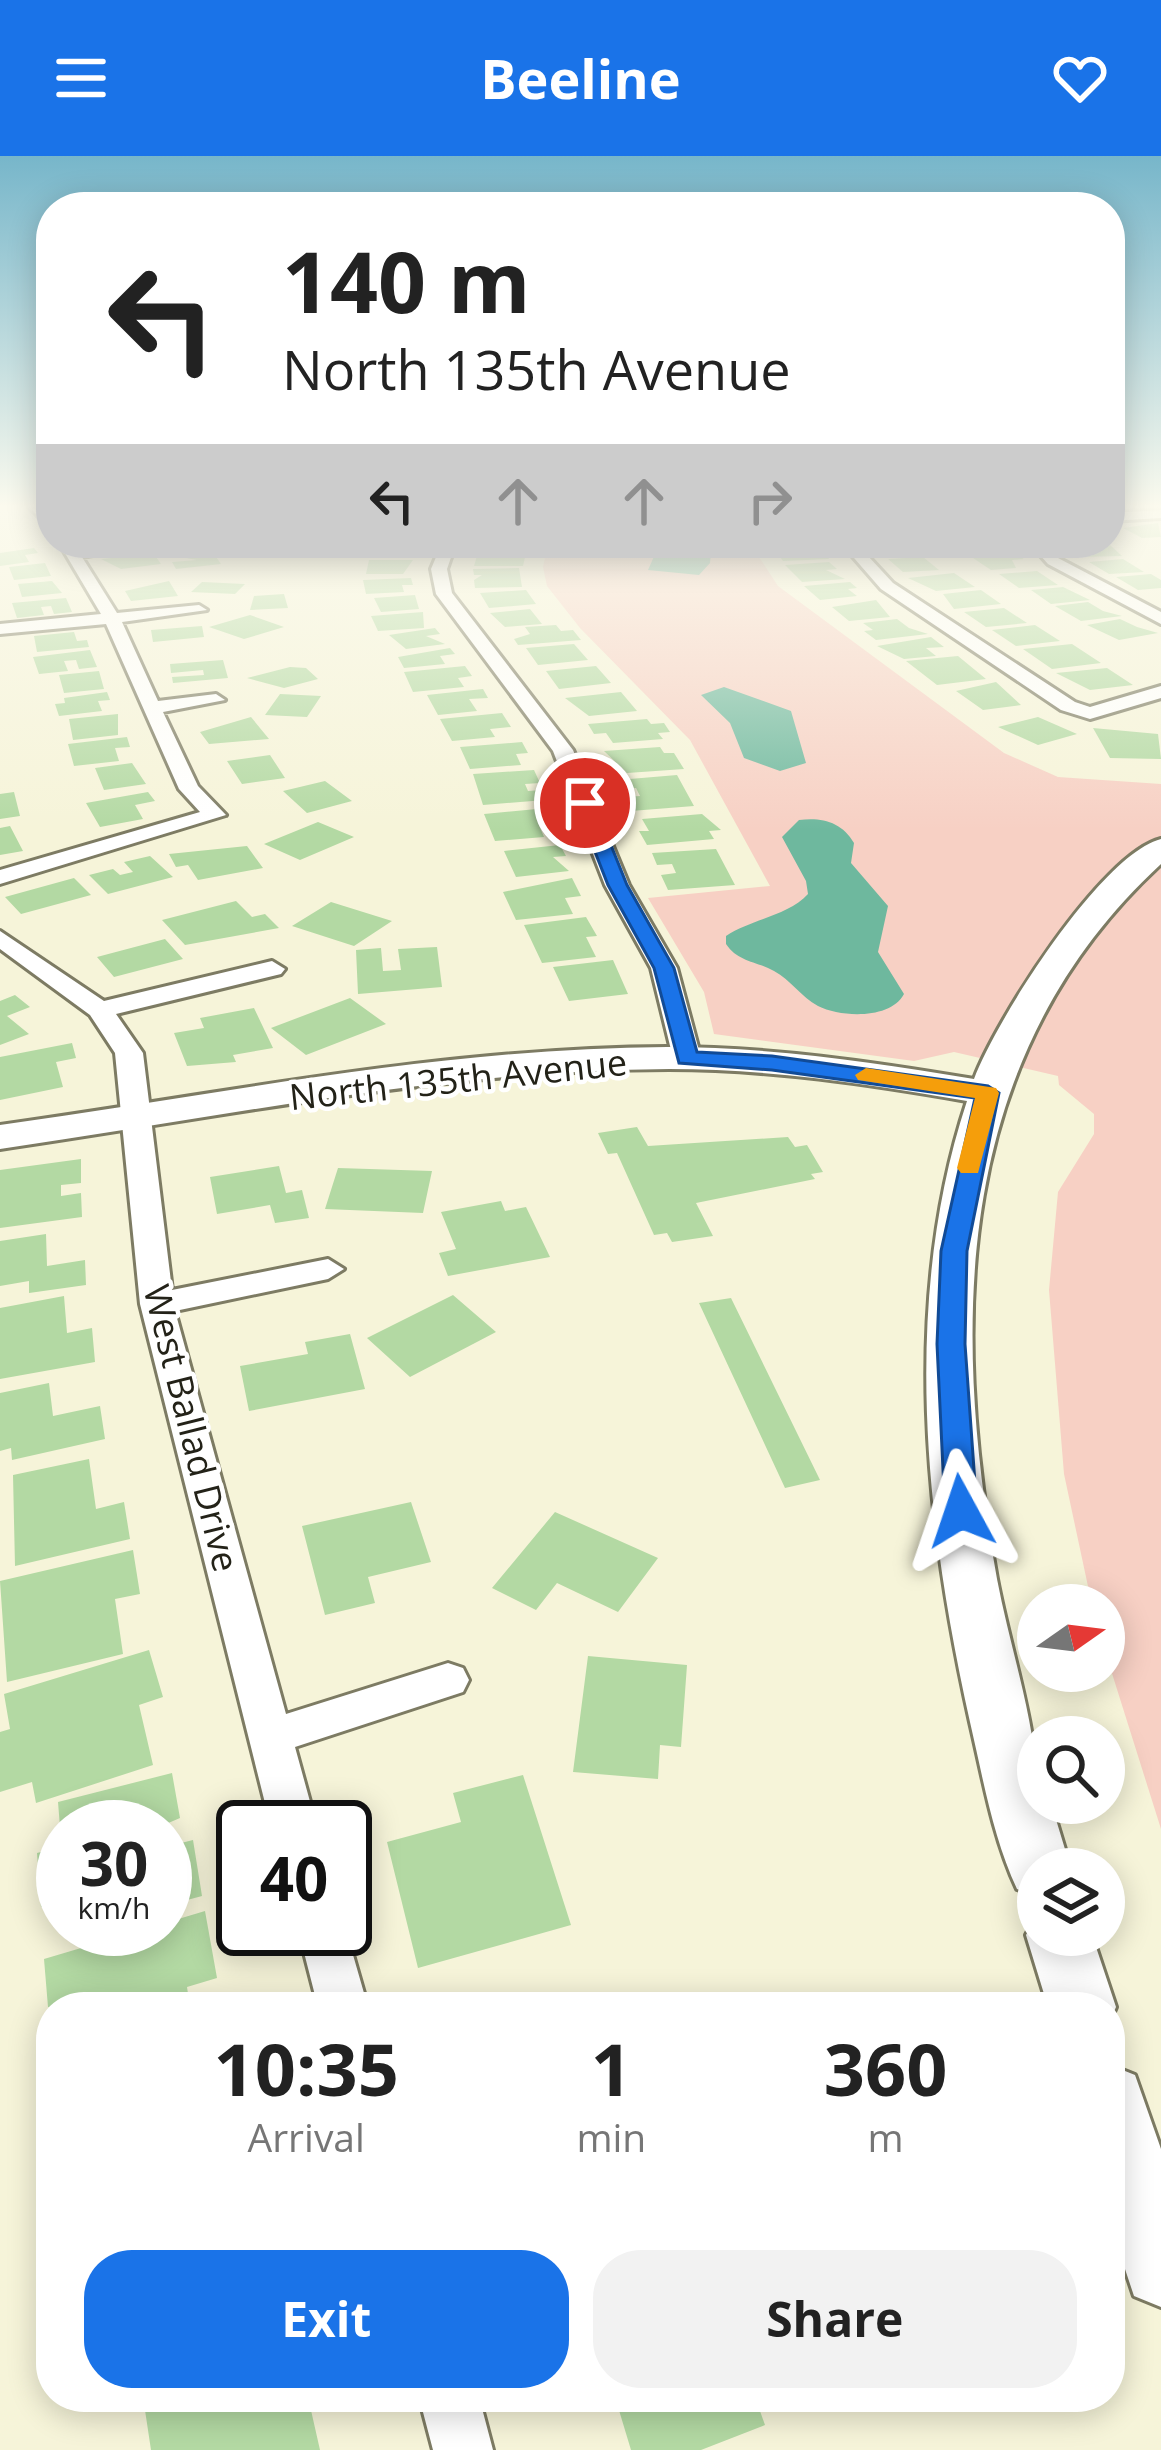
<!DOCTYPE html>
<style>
:root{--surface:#fff;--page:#f2f2f2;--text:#222;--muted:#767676;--accent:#1a73e8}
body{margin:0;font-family:"Open Sans",sans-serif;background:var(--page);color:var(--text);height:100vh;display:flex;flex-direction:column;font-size:45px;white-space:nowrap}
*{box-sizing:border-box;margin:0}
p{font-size:39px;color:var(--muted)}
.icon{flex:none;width:66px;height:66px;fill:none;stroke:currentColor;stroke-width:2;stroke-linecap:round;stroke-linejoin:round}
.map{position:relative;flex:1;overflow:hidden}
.side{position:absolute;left:36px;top:1836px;width:1089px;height:420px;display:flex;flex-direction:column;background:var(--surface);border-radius:48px;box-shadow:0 6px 30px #0003}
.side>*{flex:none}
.banner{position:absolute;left:36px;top:36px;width:1089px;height:366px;border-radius:48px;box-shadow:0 6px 30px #0003;background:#fff;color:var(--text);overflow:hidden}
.needle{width:78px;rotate:76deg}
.buttons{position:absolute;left:1017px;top:1428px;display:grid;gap:24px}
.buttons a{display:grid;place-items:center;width:108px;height:108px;border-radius:50%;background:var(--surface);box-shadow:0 6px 30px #0003;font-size:60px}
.speed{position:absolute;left:36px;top:1644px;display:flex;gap:24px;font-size:60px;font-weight:700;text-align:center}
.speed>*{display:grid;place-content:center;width:156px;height:156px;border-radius:50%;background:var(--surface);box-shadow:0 6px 30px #0003;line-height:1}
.speed small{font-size:30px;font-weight:400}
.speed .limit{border:6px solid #111;border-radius:18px;background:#fff;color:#111}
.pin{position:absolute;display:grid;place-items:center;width:102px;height:102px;color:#fff;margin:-51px;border:6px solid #fff;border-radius:50%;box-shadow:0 3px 12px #0007}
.me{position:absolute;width:132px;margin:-66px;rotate:355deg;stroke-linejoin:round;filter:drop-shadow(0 0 9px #0008)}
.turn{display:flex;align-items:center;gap:42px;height:252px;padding:0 48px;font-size:54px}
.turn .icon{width:156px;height:156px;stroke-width:2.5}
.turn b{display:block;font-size:84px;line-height:102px}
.lanes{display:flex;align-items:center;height:114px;padding:0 48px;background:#0003;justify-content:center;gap:60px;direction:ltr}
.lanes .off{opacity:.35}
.eta{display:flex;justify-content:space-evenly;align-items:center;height:204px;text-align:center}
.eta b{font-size:72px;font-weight:700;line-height:84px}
.cta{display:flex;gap:24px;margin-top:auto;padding:24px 48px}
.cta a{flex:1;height:138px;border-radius:48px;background:var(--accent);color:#fff;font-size:48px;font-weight:700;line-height:138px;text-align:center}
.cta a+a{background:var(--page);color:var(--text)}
header{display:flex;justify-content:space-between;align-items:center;height:156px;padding:0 48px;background:var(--accent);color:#fff;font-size:54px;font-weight:700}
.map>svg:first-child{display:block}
.green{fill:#f7d0c4}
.water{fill:#6eb89e}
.building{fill:#b3d9a3}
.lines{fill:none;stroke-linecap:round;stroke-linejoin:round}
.street-casing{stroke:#7d7b63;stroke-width:6}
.secondary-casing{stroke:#7d7b63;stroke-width:6}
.street{fill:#fff;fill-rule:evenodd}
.secondary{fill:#fff;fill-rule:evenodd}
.route{fill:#1a73e8;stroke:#114b97;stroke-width:3}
.slow{fill:#f59e0b}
.labels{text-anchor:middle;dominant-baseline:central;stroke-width:9;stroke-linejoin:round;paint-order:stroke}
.street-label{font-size:36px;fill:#232218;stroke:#fff}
</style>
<header><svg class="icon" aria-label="menu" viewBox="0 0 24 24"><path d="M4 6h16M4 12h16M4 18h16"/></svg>Beeline<svg class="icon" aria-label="heart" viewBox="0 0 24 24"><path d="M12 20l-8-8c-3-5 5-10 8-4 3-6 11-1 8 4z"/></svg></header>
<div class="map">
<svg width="1161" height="2294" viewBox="0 0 1161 2294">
<rect width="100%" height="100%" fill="#f6f4d9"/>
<path class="green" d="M548,387H750L778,430L1004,597L1058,621L1161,628V1673L1104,1492V1449H1092L1064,1318L1049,1134L1058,1036L1094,978V958L1059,929L1058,920L954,896L914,905L714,878L704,836L648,742L770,730L690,584L580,472L547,430L543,411Z"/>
<path class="water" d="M652,387H712L710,407L699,419L648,414L656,396Z
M724,531L791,555L806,607L780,615L744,602L730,567L701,539Z
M799,664C822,661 842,666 854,687L851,707L888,750L878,796L904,838C891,863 842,862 818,850C801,841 791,824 774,815C756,805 738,806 726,788V780C751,763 788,760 808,738L806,725L782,681Z"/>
<path class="building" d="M1158,367L1161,381L1142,382L1123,372Z
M916,387L926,398L885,399L880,394Z
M419,388L417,401H380L383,389Z
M1077,388H1109L1122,400L1078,401L1072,395H1084Z
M821,390L829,403L783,405L774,392Z
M34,392L38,397L25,399L29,406L0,410V397Z
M479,393H527L523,410H474Z
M212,395L221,408L176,413L172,406L197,404L168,399Z
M1014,397L1024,403L1012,404L1016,412L991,414L970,400Z
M154,398L161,408L121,413L101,403Z
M923,401L939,414L903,416L888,403Z
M1123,403L1144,416L1109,418L1089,406Z
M369,404H413L403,418H366Z
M829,406L837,413L826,414L845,423L802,426L785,409Z
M45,407L51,420L14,424L9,411Z
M519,412L522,431L475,432L474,424L482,419H474L473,413Z
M1037,415L1058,429L1019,432L999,418Z
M954,417L975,431L936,435L908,422Z
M1151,418L1161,424V432L1138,434L1116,421Z
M411,422L413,429H402L404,436L366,438L363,424Z
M52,425L62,437L22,441L18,428Z
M169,425L178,440L131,445L125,435Z
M202,426L245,428L235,438L191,436Z
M850,426L857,432L848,433L857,440L820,444L804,430Z
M1063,431L1090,444L1051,448L1031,434Z
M526,434L536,448L489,452L480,437Z
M981,434L1001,448L954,453L943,438Z
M284,438L288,452L250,454L254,440Z
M415,439L419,453L381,456L374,442Z
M66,442L72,456L54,458L51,450L41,451L44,459L17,462L12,447Z
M876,444L890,461L849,465L832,451Z
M1088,446L1103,455L1122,460L1081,465L1055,450Z
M1004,452L1027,467L986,471L964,456Z
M530,453L542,468L505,471L490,457Z
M423,456L424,472L378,475L371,460Z
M250,459L284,471L244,483L209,471Z
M897,463L909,472L928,478L876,484L864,475L873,474L863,467Z
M1120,463L1137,471L1158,477L1119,484L1087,469Z
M556,469L561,475L573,474L581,484L518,489L514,483L530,478L525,471Z
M1035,469L1060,485L1016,490L992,474Z
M202,470L204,481L153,486L151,474Z
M435,472L440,478L426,480L445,488L406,493L389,479Z
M74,476L77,485L87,484L89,491L37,496L34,480Z
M931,481L944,491L926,492L936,500L904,503L877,490Z
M574,488L588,504L538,509L526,492Z
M1072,488L1101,507L1052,513L1023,493Z
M450,492L455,498L440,500L445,508L404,512L398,501Z
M90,494L97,511L79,513L76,504L64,505L68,515L39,518L33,501Z
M958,500L986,523L937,529L906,505Z
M223,504L228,522L173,527L172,521L204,519L203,514L171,517L170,508Z
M465,510L472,520L458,522L464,531L413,536L404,516Z
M596,510L611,527L559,533L546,515Z
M290,511L306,512L318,523L284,532L247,522Z
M1107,512L1133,529L1090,534L1056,517Z
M99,515L104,533L64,537L59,519Z
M996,526L1021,549L983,554L956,535Z
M483,533L488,542L469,543L477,555L438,559L427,539Z
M107,536L110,544L98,545L102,555L59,560L55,548L65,547L64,542Z
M621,536L637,555L589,560L565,542Z
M280,538L321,540L307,561L265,559Z
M502,557L511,571L490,573L495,581L452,585L440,563Z
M118,558V579L73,584L69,563Z
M251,561L269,583L209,588L200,576Z
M1038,561L1077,578L1038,589L998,571Z
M647,563L651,568L664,567L670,576L658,577L663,583L613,587L606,577L594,578L588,568Z
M1093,572L1158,578L1161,603L1110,602Z
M127,581L130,591L115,592L119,605L74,610L68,588Z
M522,586L528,597L516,598L521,609L470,613L460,591Z
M660,591L664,597H674L684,613L627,617L604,595Z
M270,599L285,622L242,628L227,605Z
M132,607L146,628L104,634L95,612Z
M534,614L540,627L525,628L528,635L541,634L545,644L483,649L473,618Z
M677,619L694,650L631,655L624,641L640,640L636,632L623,633L618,624Z
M325,625L352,645L307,657L283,635Z
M14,636L20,660L0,663V638Z
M148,636L155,645L135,649L143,663L100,671L86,647Z
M547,652L553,666L538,667L544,681L495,685L484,658Z
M702,658L721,674L709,675L714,683L647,689L639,675H649L642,663Z
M318,666L354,681L300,704L264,688Z
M10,670L23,695L0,699V672Z
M560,689L566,700L553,701L569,715L516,721L504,695Z
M247,690L263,712L198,724L188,709L176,711L169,698Z
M716,693L735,729L668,734L661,719L676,717L672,708L657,709L652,697Z
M150,700L173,721L108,738L89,719L113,713L120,719L133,716L124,706Z
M74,722L91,739L21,758L5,741Z
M572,722L581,740L565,742L573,758L516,764L503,736Z
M236,745L252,761L265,758L279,772L185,789L162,764Z
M331,746L392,765L354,790L292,770Z
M586,761L597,780L586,781L596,801L542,807L524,769Z
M165,783L183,803L114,821L97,801Z
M437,791L442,831L358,838L356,794L381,792L383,815L401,814L398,793Z
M613,804L628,838L569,845L553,811Z
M15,839L30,851L7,860L29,878L0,889V845Z
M350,842L386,868L306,899L271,872Z
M254,852L273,892L233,899L236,906L187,910L174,877L204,872L200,862Z
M72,887L76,902L56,906L63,931L0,944V901Z
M637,971L648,990L788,981L795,991L807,989L823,1016L811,1018L815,1023L696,1047L713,1080L672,1086L667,1077L654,1079L617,997L608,998L598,977Z
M81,1003V1027L61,1029V1040L81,1037L82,1061L0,1072V1014Z
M279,1010L286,1037L302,1034L309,1062L275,1067L270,1049L217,1058L210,1021Z
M338,1012L432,1015L423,1057L325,1053Z
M501,1045L505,1055L526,1051L550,1101L448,1120L439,1097L456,1093L441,1056Z
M46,1078L47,1110L85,1104L86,1129L29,1137V1125L0,1130V1085Z
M453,1139L496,1176L410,1221L367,1182Z
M64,1140L67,1177L92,1172L95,1206L0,1223V1152Z
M731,1142L820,1324L785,1332L699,1147Z
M350,1178L365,1233L249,1255L240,1210L308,1198L305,1186Z
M49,1227L53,1260L100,1250L105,1283L12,1304L11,1292L0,1295V1237Z
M89,1303L96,1353L124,1346L130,1383L15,1410L13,1319Z
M411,1346L431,1406L368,1421L375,1447L325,1459L302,1370Z
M555,1356L658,1402L618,1456L557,1427L536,1454L492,1432Z
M133,1394L140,1438L115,1443L123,1498L7,1526L0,1425Z
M149,1494L163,1541L139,1549L153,1609L36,1647L32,1626L0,1636V1576L10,1573L4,1538Z
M588,1500L687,1509L681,1591L660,1589L658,1623L573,1616Z
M172,1617L180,1662L159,1671H60L58,1646Z
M523,1619L571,1769L418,1812L387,1686L461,1666L453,1637Z
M193,1684L202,1740L165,1750V1691Z
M63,1690V1745L41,1751L37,1697Z
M205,1755L217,1822L187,1831L190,1851H48L44,1803L145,1773H165V1767Z
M143,2241H308L320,2294H151Z
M615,2241H755L765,2269L701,2294H631Z"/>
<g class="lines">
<defs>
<path id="street" d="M31,353H46L51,373Z
M1161,354V362L1110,365V357Z
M59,387H73L77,393L160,387L82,401L117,457L199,449L207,454L122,466L158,545L216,538L225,544L163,556L198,630L226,659L0,728V714L200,656L179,633L106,468L0,478V468L101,458Z
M442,387H456L447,413L452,437L573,594L629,729L677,812L701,902L697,908L687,910L673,902L651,812L605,729L553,595L436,438L431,413Z
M841,387H856L893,427L1075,546L1090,551L1161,530V542L1090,563L1061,554L881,433Z
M1029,387H1044L1058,402L1161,456V468L1048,408Z
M0,775L104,845L272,805L285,813L281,818L116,858L143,897L172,1134L328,1103L344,1113L328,1123L175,1155L286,1558L448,1507L463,1512L469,1524L463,1536L295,1591L317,1671H271L140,1148L115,897L90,859L0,793Z
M345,1771L368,1851H318L298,1773Z
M419,2241H479L493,2294H433Z"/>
<path id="secondary" d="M1161,683V708C954,899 950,1163 997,1423C1011,1497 1038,1571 1038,1647H1051L1071,1713H1038V1741L1017,1733C993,1682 983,1622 970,1566C925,1364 901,1145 967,945C869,928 769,913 669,913C444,914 221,961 0,993V969C221,938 443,892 667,891C770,891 873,906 974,923C995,866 1101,698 1161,683Z
M1038,1757V1779H1092L1116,1851L1110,1865V1851H1048L1026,1779Z
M1110,1909L1135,1919L1161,1993V2151L1134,2140L1110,2068Z"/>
</defs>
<use href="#street" class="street-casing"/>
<use href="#secondary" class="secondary-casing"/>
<use href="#street" class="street"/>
<use href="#secondary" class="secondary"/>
</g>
<linearGradient id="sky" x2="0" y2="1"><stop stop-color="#77b6ca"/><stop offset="0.52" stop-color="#fbfaee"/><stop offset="1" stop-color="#fbfaee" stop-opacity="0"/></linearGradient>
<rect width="1161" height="674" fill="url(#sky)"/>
<path class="route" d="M585,642L594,647L627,729L674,812L697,896L772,900L988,930L999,937L967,1095L965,1188L977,1355L972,1363L961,1367L945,1355L937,1188L941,1095L975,942L772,914L679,907L654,812L608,729L576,647Z"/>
<path class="slow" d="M866,912L996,932L999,937L978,1017H961L957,1012L975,942L858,924L855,919Z"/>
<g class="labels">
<g class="street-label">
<text transform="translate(458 923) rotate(-6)">North 135th Avenue</text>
<text transform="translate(192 1272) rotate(76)">West Ballad Drive</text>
</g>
</g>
</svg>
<div class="buttons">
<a><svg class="needle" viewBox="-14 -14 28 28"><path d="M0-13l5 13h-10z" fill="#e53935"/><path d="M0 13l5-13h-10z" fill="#767676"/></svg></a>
<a><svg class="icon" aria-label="search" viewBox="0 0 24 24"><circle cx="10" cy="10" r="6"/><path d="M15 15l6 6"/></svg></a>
<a><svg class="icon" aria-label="layers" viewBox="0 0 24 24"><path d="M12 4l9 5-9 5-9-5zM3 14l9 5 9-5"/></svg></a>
</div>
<div class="speed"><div>30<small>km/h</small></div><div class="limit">40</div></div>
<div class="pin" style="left:585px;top:647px;background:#d93025"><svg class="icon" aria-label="arrive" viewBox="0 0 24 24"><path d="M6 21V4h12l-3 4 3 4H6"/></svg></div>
<svg class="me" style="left:961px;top:1355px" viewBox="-20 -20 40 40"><path d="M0-17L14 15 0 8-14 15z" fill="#1a73e8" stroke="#fff" stroke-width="4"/></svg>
<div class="banner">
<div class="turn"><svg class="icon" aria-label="left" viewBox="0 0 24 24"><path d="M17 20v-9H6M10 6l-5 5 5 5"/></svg><div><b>140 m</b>North 135th Avenue</div></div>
<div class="lanes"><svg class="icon" aria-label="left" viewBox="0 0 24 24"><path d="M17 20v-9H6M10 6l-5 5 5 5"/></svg><svg class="icon off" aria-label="ahead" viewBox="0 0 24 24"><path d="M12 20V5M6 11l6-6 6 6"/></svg><svg class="icon off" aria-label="ahead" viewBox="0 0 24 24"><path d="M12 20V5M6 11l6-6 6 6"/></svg><svg class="icon off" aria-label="right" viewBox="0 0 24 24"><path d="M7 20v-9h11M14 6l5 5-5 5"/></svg></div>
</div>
<section class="side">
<div class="eta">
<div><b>10:35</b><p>Arrival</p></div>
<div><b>1</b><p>min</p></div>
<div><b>360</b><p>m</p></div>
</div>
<div class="cta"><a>Exit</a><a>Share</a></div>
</section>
</div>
